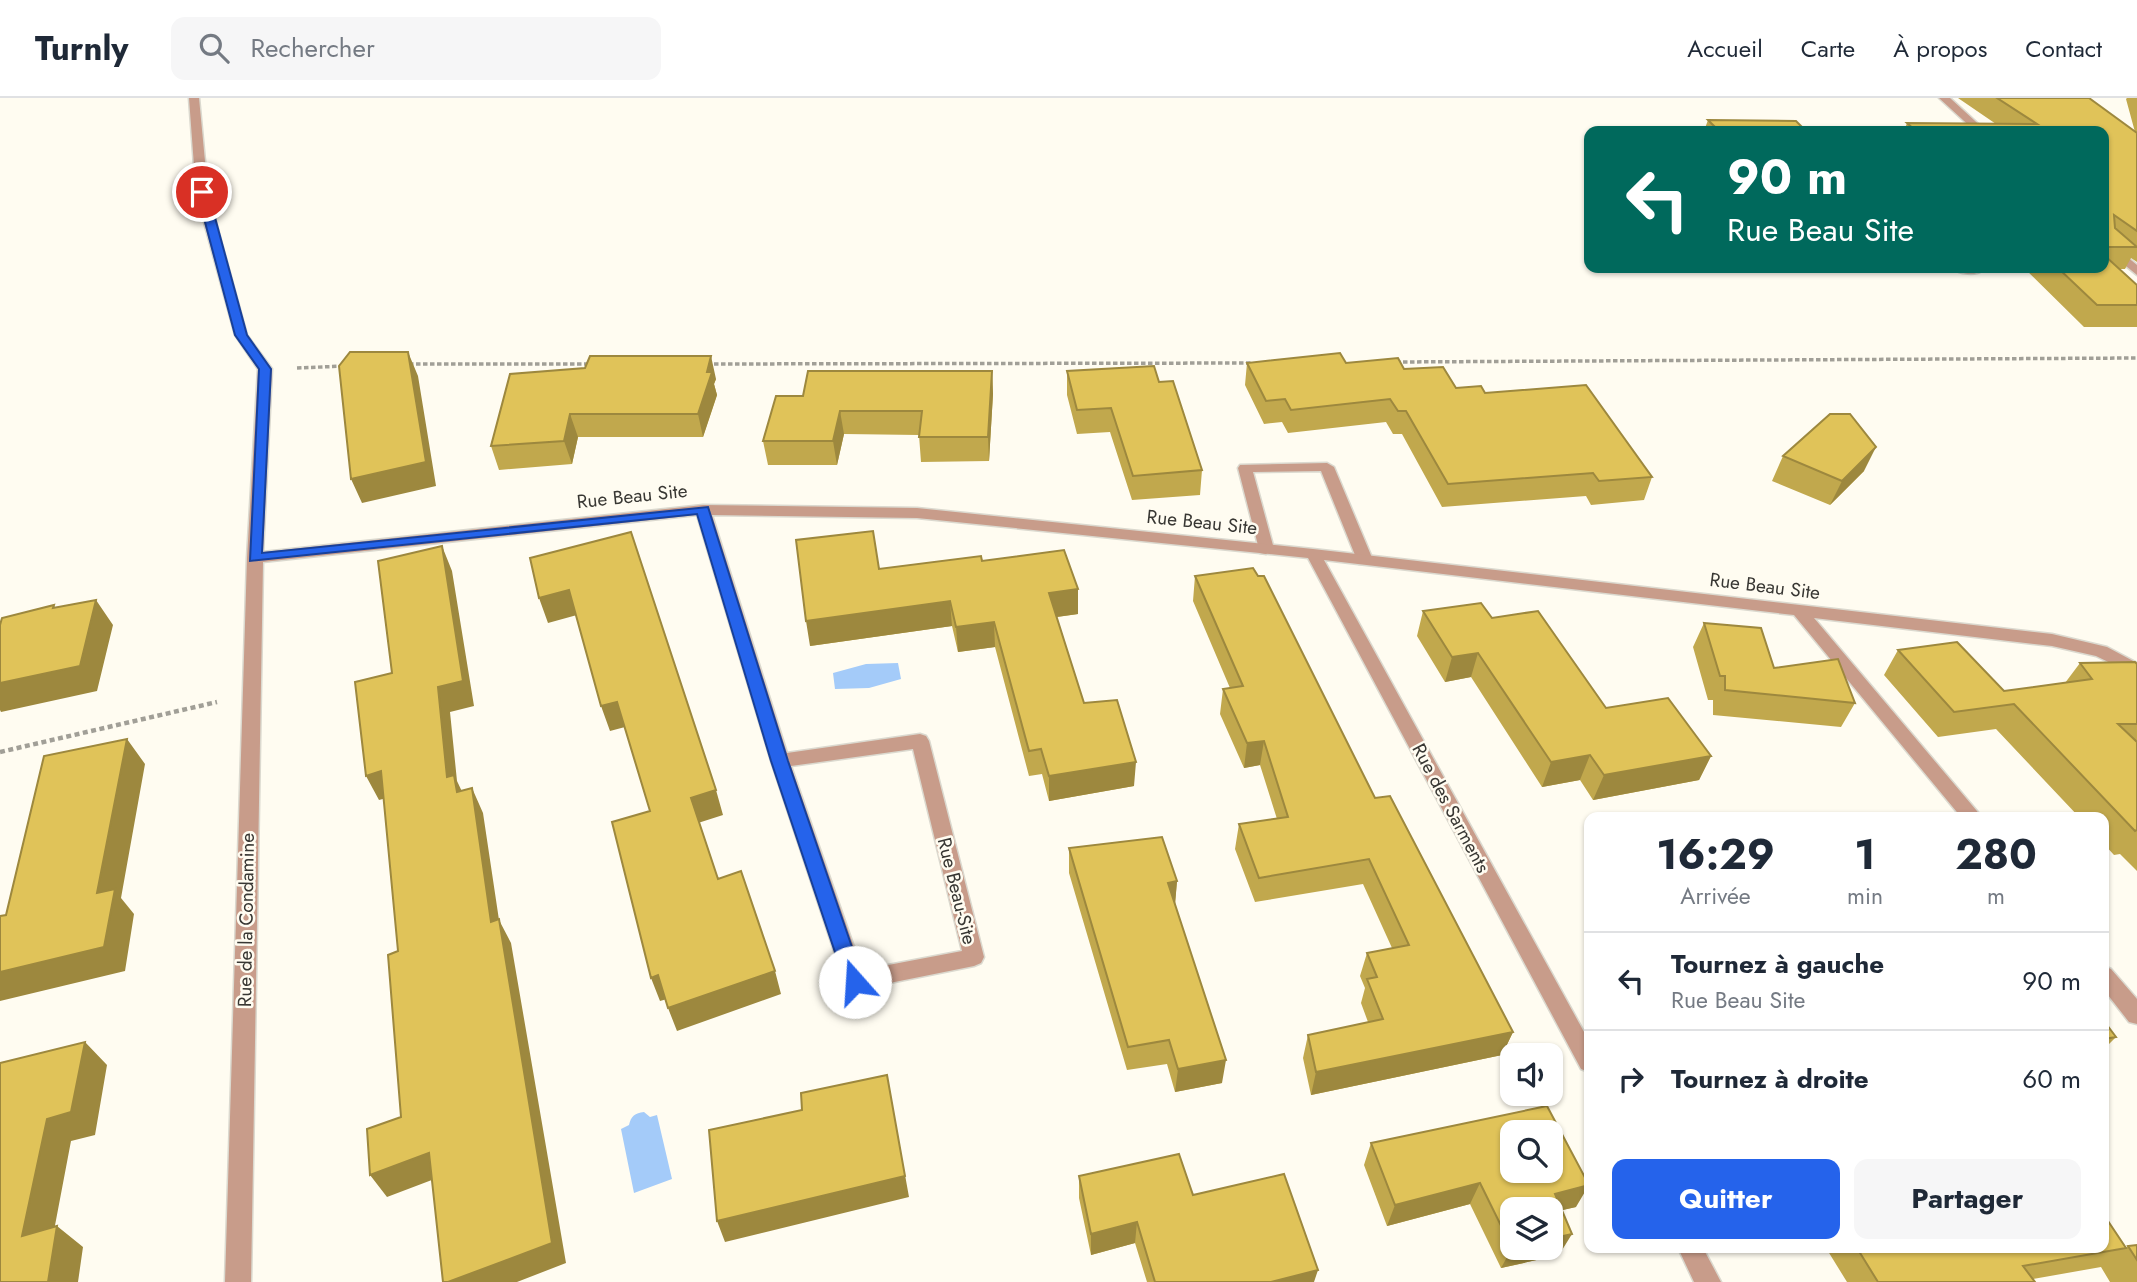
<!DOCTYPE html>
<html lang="fr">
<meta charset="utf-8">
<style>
:root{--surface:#fff;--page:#f6f6f7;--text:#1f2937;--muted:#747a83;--line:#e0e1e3;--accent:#2563eb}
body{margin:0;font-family:Jost,sans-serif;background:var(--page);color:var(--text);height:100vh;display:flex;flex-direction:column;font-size:26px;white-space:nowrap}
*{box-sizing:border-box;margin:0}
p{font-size:23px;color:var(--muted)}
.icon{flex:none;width:38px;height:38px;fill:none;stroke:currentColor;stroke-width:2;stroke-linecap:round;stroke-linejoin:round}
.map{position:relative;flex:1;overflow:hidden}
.details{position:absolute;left:1584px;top:714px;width:525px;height:441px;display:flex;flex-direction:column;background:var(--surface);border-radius:14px;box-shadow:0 2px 5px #0004}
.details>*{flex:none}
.banner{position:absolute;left:1584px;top:28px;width:525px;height:147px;border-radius:14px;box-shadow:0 2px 5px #0004;background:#00695c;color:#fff;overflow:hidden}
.tools{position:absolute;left:1500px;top:945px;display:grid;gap:14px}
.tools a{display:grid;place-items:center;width:63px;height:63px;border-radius:14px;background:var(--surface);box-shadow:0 2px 5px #0004;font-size:35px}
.pin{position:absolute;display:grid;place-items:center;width:60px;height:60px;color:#fff;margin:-30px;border:4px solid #fff;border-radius:50%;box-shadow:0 2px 7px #0007}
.me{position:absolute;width:77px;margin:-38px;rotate:341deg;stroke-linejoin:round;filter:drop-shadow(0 0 5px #0008)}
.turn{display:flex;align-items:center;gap:24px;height:147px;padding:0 28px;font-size:32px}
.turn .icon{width:91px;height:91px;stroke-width:2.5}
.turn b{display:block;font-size:49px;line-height:60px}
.eta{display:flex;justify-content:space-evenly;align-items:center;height:119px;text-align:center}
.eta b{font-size:42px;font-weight:700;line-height:49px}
.button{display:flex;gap:14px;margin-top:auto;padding:14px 28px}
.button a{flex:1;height:80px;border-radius:14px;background:var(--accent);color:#fff;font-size:28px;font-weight:700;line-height:80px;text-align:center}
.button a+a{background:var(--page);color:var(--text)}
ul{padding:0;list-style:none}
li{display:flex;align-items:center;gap:21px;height:98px;padding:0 28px;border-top:2px solid var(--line)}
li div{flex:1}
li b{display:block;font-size:26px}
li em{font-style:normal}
header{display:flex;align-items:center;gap:42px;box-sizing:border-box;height:98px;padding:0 35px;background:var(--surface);border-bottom:2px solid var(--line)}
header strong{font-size:33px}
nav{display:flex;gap:38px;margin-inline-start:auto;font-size:24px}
.search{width:490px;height:63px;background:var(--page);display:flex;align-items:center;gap:18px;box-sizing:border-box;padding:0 24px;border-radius:14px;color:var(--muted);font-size:26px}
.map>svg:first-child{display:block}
.water{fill:#a4cbf9}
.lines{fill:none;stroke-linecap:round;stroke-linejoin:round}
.service-casing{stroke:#dbd9cf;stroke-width:3}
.minor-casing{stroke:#dbd9cf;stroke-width:3}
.path-far1{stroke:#a19f97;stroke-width:3.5;stroke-dasharray:4.5 2.5;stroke-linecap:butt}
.path{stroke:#a19f97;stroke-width:4.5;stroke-dasharray:5 3.5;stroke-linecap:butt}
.service{fill:#c89c8a;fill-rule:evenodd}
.minor{fill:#c89c8a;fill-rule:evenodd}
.wall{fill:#c1a84d}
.shaded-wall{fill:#9d883e}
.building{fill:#e0c359;stroke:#9d883e;stroke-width:2;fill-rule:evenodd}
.route{fill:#2563eb;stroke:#184099;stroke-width:2}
.labels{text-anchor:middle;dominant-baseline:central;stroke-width:5;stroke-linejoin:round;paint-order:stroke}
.street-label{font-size:19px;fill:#383733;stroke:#fffcf1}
</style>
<header>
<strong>Turnly</strong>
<div class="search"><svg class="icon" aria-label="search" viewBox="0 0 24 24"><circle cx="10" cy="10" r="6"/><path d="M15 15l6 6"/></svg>Rechercher</div>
<nav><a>Accueil</a><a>Carte</a><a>À propos</a><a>Contact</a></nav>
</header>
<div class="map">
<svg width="2137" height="1184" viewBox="0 0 2137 1184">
<rect width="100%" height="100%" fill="#fffcf1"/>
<path class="water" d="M898,565L901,581L869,590L835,591L833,575L866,566Z
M644,1014L650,1019L657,1017L672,1081L634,1095L621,1031L629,1027C631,1018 635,1015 644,1014Z"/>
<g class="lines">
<defs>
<path id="service" d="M1327,365L1334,369L1373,462L1371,466H1359L1357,462L1321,373L1253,374L1274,451L1266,456L1260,455L1238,370L1240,367Z"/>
<path id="minor" d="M189,0H199L208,95L247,237L272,271L263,454L703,407L917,410L1313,451L2052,536L2107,549L2137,565V578L2096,558L2052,548L1814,520L1982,719H1961L1794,517L1324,462L1589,943V974L1581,971L1308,460L917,420L712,417L787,655L920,636L926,638L929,643L984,859L981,865L974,868L855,892L847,889L844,883L771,663L697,417L263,464L251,1184H225L247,460L258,271L235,237L196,95ZM913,651L962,853L862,872L791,668Z
M1939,0H1950L1986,33H1975Z
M2104,140L2137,167V177L2104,150Z
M1952,170H1981L1983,172C1976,178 1959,176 1952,170Z
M2104,868L2111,871L2137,901V926L2129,924L2104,892Z
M1678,1150H1703L1721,1184H1694Z"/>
</defs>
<use href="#service" class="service-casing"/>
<use href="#minor" class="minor-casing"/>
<path class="path-far1" d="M1396,264L2137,260
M409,266H590
M707,266L1251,265
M297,270L345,268"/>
<path class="path" d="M0,654L217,604"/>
<use href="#service" class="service"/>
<use href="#minor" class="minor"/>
</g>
<path class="wall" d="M1958,0H2089L2135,34L2126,1L2127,0H2137V164L2131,160L2125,171H2119L2137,187V229H2084L2024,170H2104V33H1904L1907,25L1996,26Z
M1708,22L1806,33H1704Z
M1247,265H1346L1404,271L1456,290L1485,295L1652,379L1644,402L1591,407L1586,398L1442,409L1402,336H1393L1386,324L1288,335L1282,324L1264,326L1245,287Z
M992,273L993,296L989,363L921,364L919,337L844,336L837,367H768L763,343L803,298Z
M1067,273L1202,372L1200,397L1132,402L1110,334L1077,336L1067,297Z
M510,276L716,281L714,286L717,297L703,339H578L572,366L499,372L491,348Z
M1783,358L1864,373L1830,407L1772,383Z
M982,463L1078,491V516L1057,519L1084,605L1134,688L1049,703L1042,676L1029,678L995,549L958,554L952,528L810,548L879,471Z
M1195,478L1375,700L1513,934L1502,957L1311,997L1303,960L1308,937L1368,924L1361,905L1365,890L1360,878L1367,855L1392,850L1363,786L1255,804L1235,751L1239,726L1277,721L1260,667L1244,670L1220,616L1223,591L1230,590L1193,503Z
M1423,513L1492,520L1606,610L1711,658L1699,682L1593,702L1580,682L1542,689L1471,579L1445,584L1417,538Z
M1704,525L1774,570L1855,605L1841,629L1713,617V602H1708L1693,549Z
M1898,552L2004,593L2065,585L2080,565L2137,566V773L2120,756L2114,757L2104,746V719H2079L1996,631L1938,639L1884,577Z
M1069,750L1177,783L1175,805L1222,985L1175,994L1167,966L1127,972L1069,775Z
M2104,923L2116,939L2104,951Z
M1371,1045L1576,1109L1562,1112L1559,1157L1501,1170L1470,1106L1387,1128L1364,1067Z
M1079,1078L1193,1097L1314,1184H1147L1135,1145L1091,1157L1079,1100Z
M2137,1147V1184H2110L2101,1169L2033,1181L2035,1184H1847L1826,1150H2125L2128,1148Z"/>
<path class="shaded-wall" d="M408,254L418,278L436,388L362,405L351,381Z
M711,258L716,281L714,286L717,297L703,339L698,316Z
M992,273L993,296L989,363L988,339Z
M840,313L844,336L837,367L833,343Z
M570,316L578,339L572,366L564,343Z
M1876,349L1864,373L1830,407L1842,383Z
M442,448L452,473L474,608L450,614L457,683L466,702L469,719L447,679L438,589Z
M1078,491V516L1049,520V495Z
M569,492L577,517L548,525L539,500Z
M96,502L113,527L97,593L1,614L0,612V585Z
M950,503L952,528L810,548L806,523Z
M994,524L995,549L958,554L956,529Z
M1478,555L1471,579L1445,584L1452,559Z
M617,604L625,629L610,633L601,608Z
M127,641L145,666L121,800L134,816L125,873L0,903V874L97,795Z
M1264,643L1260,667L1244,670L1247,645Z
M1590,657L1580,682L1542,689L1551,664Z
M1711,658L1699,682L1593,702L1604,677Z
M1136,664L1134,688L1049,703V678Z
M381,673L394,698L379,702L366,678Z
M472,690L483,715L499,822L511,845L566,1165L517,1184H448L491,824Z
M716,692L723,717L698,725L691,700Z
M1177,783L1175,807L1168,785Z
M775,873L781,896L677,933L668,910Z
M658,877L667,901L660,903L651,880Z
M1513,934L1502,957L1311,997L1316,974Z
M85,944L107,967L95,1037L71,1043L49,1159L22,1138L47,1021Z
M1226,962L1222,985L1175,994L1178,971Z
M887,977L909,1099L725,1144L717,1123Z
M429,1055L445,1077L387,1099L370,1077Z
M1480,1085L1470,1106L1387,1128L1395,1107Z
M1589,1087L1576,1109L1550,1115L1555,1096Z
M1137,1124L1135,1145L1091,1157V1136Z
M57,1128L83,1149L78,1184H48Z
M1572,1136L1559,1157L1501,1170L1512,1150H1550V1141Z
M1318,1172L1314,1184H1271Z"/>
<path class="building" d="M1997,0H2089L2137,35V133L2114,117L2115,130L2137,149H2104V33H1916L1907,25L2037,26Z
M1708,22L1796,23L1806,33H1719Z
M2104,157L2137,187V207H2097L2058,170H2104Z
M350,254H408L426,364L351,381L339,268Z
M1340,255L1346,265L1398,260L1404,271L1443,269L1456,290L1481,288L1485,295L1586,287L1652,379L1599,383L1593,375L1448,386L1406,313H1398L1390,301L1291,312L1285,301L1266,303L1247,265Z
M590,258H711L707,274H712L698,316H570L564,343L491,348L510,276L585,270Z
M1154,268L1159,284L1173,283L1202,372L1133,378L1111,310L1077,312L1067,273Z
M808,273H992L988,339H919L922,313H840L833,343H763L776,298H803Z
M1830,316H1850L1876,349L1842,383L1783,358Z
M873,433L879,471L981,458L982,463L1064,452L1078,491L1049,495L1084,605L1117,602L1136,664L1049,678L1041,651L1029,653L994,524L956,529L950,503L806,523L796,442Z
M631,434L716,692L691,700L718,781L741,773L775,873L668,910L658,877L651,880L612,724L650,713L617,604L601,608L569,492L539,500L530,460Z
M442,448L463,583L438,589L447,679L454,677L457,694L472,690L491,824L499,821L552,1145L448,1184H443L429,1055L370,1077L367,1031L401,1019L388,857L398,853L381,673L366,678L355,584L392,575L378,463Z
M1253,470L1258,478H1264L1375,700L1390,698L1513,934L1316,974L1308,937L1383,921L1367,881L1377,879L1367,855L1409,847L1369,761L1259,780L1239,726L1288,719L1264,643L1247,645L1223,591L1243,588L1195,478Z
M96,502L80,568L0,585V527L2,520L54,507L53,510Z
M1481,505L1492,520L1538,513L1606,610L1668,600L1711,658L1604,677L1590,657L1551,664L1478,555L1452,559L1423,513Z
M1704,525L1761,530L1774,570L1838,561L1855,605L1725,592V578H1720Z
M1957,544L2004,593L2092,581L2080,565L2135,564L2137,566V626H2118L2137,644V732L2135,733L2014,606L1954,614L1898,552Z
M127,641L97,795L115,791L104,849L0,874V818L6,817L44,658Z
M1162,739L1177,783L1168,785L1226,962L1178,971L1169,942L1128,949L1069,750Z
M2104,923L2116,939L2104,941Z
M85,944L71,1014L47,1021L22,1138L57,1128L48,1184H0V965Z
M887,977L905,1078L717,1123L709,1032L802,1012L801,995Z
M1547,1008L1589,1087L1555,1096L1572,1136L1550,1141V1111H1512V1150L1480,1085L1395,1107L1371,1045ZM1512,1034H1550V1073H1512Z
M1179,1056L1193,1097L1284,1076L1318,1172L1271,1184H1155L1137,1124L1091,1136L1079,1078Z
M2104,1117L2126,1150L2023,1168L2035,1184H1878L1857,1150H2104Z
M2137,1147V1162L2128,1148Z"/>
<path class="route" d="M202,91L208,94L247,237L271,271L262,455L708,409L788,663L864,884L862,889H848L845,884L771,663L697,416L250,463L259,271L235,237L197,94Z"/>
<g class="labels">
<g class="street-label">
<text transform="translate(632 398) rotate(-6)">Rue Beau Site</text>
<text transform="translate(1202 424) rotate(6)">Rue Beau Site</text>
<text transform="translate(1765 488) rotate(7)">Rue Beau Site</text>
<text transform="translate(1451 710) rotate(62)">Rue des Sarments</text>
<text transform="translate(957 793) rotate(76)">Rue Beau-Site</text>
<text transform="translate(246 822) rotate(-89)">Rue de la Condamine</text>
</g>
</g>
</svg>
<div class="tools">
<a><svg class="icon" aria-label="sound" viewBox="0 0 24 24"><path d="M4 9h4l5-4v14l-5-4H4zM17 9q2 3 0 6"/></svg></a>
<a><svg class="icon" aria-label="search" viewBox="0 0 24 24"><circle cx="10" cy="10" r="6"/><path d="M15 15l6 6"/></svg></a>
<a><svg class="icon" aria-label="layers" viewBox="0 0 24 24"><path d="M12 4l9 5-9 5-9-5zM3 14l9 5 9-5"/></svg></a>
</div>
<div class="pin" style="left:202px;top:94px;background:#d93025"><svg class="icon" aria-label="arrive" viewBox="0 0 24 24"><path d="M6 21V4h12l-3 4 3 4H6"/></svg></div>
<svg class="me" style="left:855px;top:884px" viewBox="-20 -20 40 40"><circle r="19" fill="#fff"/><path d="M0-13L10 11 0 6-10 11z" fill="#2563eb"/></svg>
<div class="banner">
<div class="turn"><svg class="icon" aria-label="left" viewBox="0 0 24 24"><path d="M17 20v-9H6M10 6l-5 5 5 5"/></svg><div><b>90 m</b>Rue Beau Site</div></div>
</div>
<section class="details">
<div class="eta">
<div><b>16:29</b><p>Arrivée</p></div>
<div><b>1</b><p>min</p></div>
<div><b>280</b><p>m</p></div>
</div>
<ul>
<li><svg class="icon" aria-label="left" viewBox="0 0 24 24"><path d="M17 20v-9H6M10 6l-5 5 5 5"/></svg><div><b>Tournez à gauche</b><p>Rue Beau Site</p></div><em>90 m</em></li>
<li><svg class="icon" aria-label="right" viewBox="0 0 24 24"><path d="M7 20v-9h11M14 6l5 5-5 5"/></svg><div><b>Tournez à droite</b></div><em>60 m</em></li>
</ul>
<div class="button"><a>Quitter</a><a>Partager</a></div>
</section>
</div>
